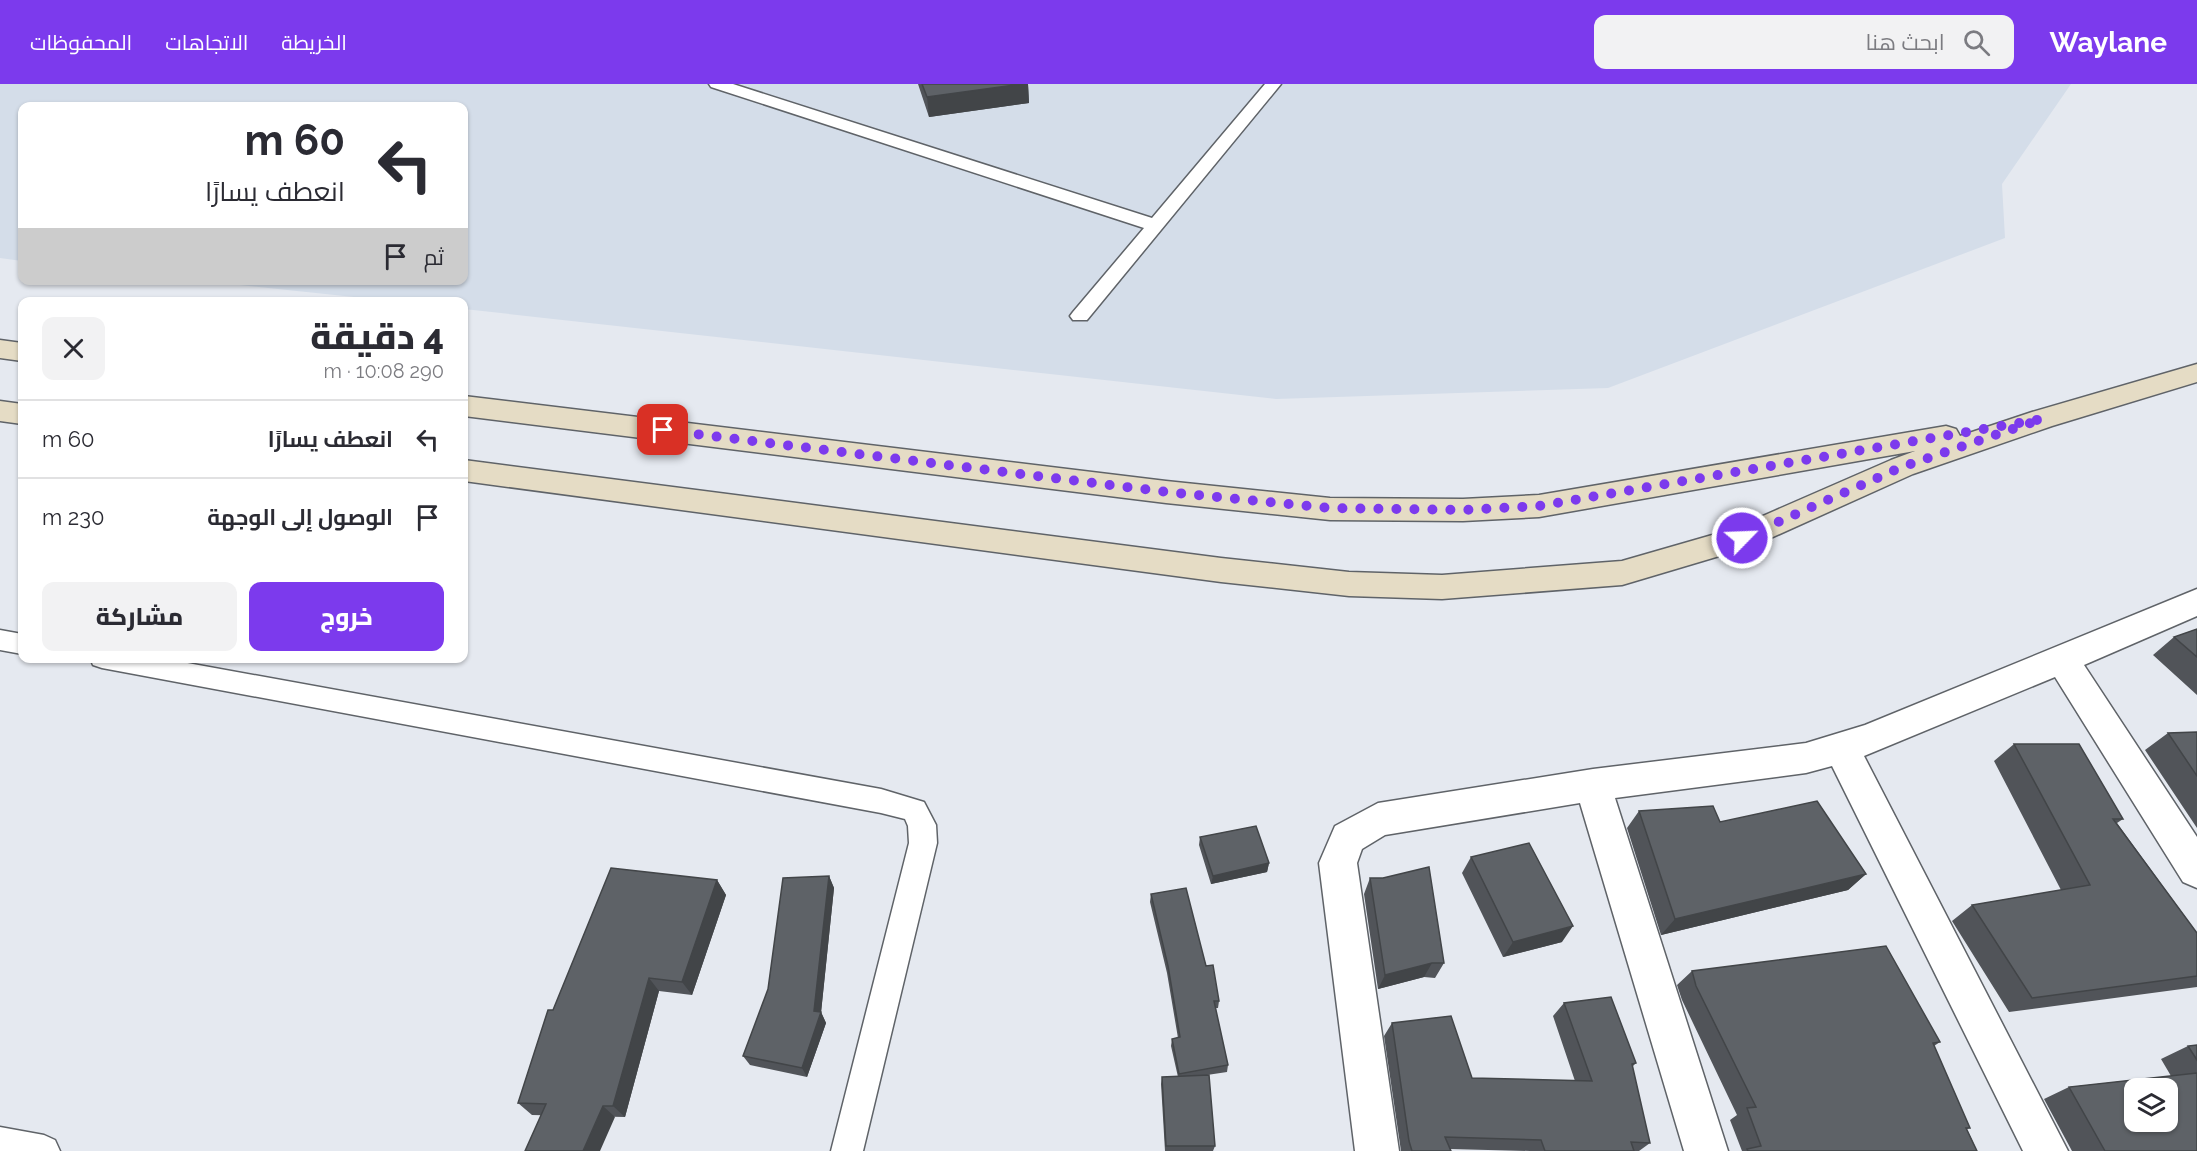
<!DOCTYPE html>
<html lang="ar">
<meta charset="utf-8">
<style>
:root{--surface:#fff;--page:#f2f2f3;--text:#2b2b33;--muted:#7c7c81;--line:#e1e1e2;--accent:#7c3aed}
body{margin:0;font-family:Raleway,Cairo,sans-serif;background:var(--page);color:var(--text);direction:rtl;height:100vh;display:flex;flex-direction:column;font-size:22px;white-space:nowrap}
*{box-sizing:border-box;margin:0}
p{font-size:20px;color:var(--muted)}
.icon{flex:none;width:33px;height:33px;fill:none;stroke:currentColor;stroke-width:2;stroke-linecap:round;stroke-linejoin:round}
.map{position:relative;flex:1;overflow:hidden;direction:ltr}
.sheet{position:absolute;left:18px;top:213px;width:450px;height:366px;display:flex;flex-direction:column;background:var(--surface);border-radius:12px;box-shadow:0 2px 4px #0004;direction:rtl}
.sheet>*{flex:none}
.guide{position:absolute;left:18px;top:18px;width:450px;height:183px;border-radius:12px;box-shadow:0 2px 4px #0004;direction:rtl;background:#fff;color:var(--text);overflow:hidden}
.buttons{position:absolute;left:2124px;top:994px;display:grid;gap:12px}
.buttons a{display:grid;place-items:center;width:54px;height:54px;border-radius:12px;background:var(--surface);box-shadow:0 2px 4px #0004;font-size:30px}
.pin{position:absolute;display:grid;place-items:center;width:51px;height:51px;color:#fff;margin:-26px;border-radius:12px;box-shadow:0 3px 9px #0006}
.me{position:absolute;width:66px;margin:-33px;rotate:66deg;stroke-linejoin:round;filter:drop-shadow(0 0 4px #0008)}
.turn{display:flex;align-items:center;gap:21px;height:126px;padding:0 24px;font-size:27px}
.turn .icon{width:78px;height:78px;stroke-width:2.5}
.turn b{display:block;font-size:42px;line-height:51px}
.then{display:flex;align-items:center;height:57px;padding:0 24px;background:#0003;gap:12px;font-size:22px}
.round{display:grid;place-items:center;flex:none;width:63px;height:63px;border-radius:12px;background:var(--page)}
.headline{display:flex;align-items:center;justify-content:space-between;height:102px;padding:0 24px}
h1{font-size:36px;font-weight:800;line-height:45px}
.primary-button{display:flex;gap:12px;margin-top:auto;padding:12px 24px}
.primary-button a{flex:1;height:69px;border-radius:12px;background:var(--accent);color:#fff;font-size:24px;font-weight:800;line-height:69px;text-align:center}
.primary-button a+a{background:var(--page);color:var(--text)}
ul{padding:0;list-style:none}
li{display:flex;align-items:center;gap:18px;height:78px;padding:0 24px;border-top:2px solid var(--line)}
li div{flex:1}
li b{display:block;font-size:22px}
li em{font-style:normal}
header{display:flex;align-items:center;gap:36px;box-sizing:border-box;height:84px;padding:0 30px;background:var(--accent);color:#fff}
header strong{font-size:28px}
nav{display:flex;gap:33px;margin-inline-start:auto;font-size:21px}
.search{width:420px;height:54px;background:var(--page);display:flex;align-items:center;gap:15px;box-sizing:border-box;padding:0 21px;border-radius:12px;color:var(--muted);font-size:22px}
.map>svg:first-child{display:block}
.built{fill:#d4dde9}
.lines{fill:none;stroke-linecap:round;stroke-linejoin:round}
.lane-casing{stroke:#5f6368;stroke-width:3}
.street-casing{stroke:#5f6368;stroke-width:3}
.secondary-casing{stroke:#5f6368;stroke-width:3}
.lane{fill:#fff;fill-rule:evenodd}
.street{fill:#fff;fill-rule:evenodd}
.secondary{fill:#e5dcc5;fill-rule:evenodd}
.wall{fill:#515459}
.shaded-wall{fill:#424548}
.building{fill:#5e6267;stroke:#424548;stroke-width:1.5;fill-rule:evenodd}
.route{stroke:#7c3aed;stroke-width:10;stroke-dasharray:0 18}
</style>
<header>
<strong>Waylane</strong>
<div class="search"><svg class="icon" aria-label="search" viewBox="0 0 24 24"><circle cx="10" cy="10" r="6"/><path d="M15 15l6 6"/></svg>ابحث هنا</div>
<nav><a>الخريطة</a><a>الاتجاهات</a><a>المحفوظات</a></nav>
</header>
<div class="map">
<svg width="2197" height="1067" viewBox="0 0 2197 1067">
<rect width="100%" height="100%" fill="#e5e9f0"/>
<path class="built" d="M0,0H2071L2002,100L2005,154L1608,304L1276,315L464,225V218L392,217L202,197L464,196V22H22V177L0,174Z"/>
<g class="lines">
<defs>
<path id="lane" d="M709,0H733L1152,134L1265,0H1281L1087,236H1073L1070,232L1073,228L1144,144L711,3Z
M0,546L22,550V570L0,566Z
M90,574H160L881,705L924,718L936,741L937,759L863,1067H831L909,759L908,742L905,735L881,729L102,584L93,581Z
M0,1043L44,1051L55,1056L60,1067H0Z"/>
<path id="street" d="M2197,505V532L2084,581L2197,753V804L2183,798L2055,593L1864,672L2068,1067H2023L1832,682L1806,689L1615,714L1728,1067H1684L1580,719L1385,751L1362,765L1357,779L1399,1067H1355L1319,779L1335,742L1378,719L1593,685L1806,659L1865,641Z"/>
<path id="secondary" d="M0,256L22,259V277L0,274Z
M2197,280V298L2052,342L1913,390L1753,462L1622,501L1442,515L1349,512L1221,498L464,397V376L1221,474L1349,488L1442,491L1622,477L1733,445L1891,376L1915,367L1539,433L1463,437L1330,436L1166,419L464,332V312L1166,397L1330,414L1463,415L1539,411L1946,342L1956,345L1960,352L2032,328Z
M0,317L22,320V340L0,337Z"/>
</defs>
<use href="#lane" class="lane-casing"/>
<use href="#street" class="street-casing"/>
<use href="#secondary" class="secondary-casing"/>
<use href="#lane" class="lane"/>
<use href="#street" class="street"/>
<use href="#secondary" class="secondary"/>
</g>
<path class="wall" d="M918,0H1028L1029,19L929,33Z
M2197,545V611L2153,571L2174,553Z
M2197,648V744L2145,666L2168,649Z
M2014,660L2123,735L2117,739L2197,849V903L2009,928L1952,837L1972,821L2061,806L1994,677Z
M1639,727L1720,738L1866,790L1848,806L1661,851L1627,744Z
M1200,753L1269,779L1267,788L1211,800L1199,761Z
M1471,773L1562,858L1503,873L1462,789Z
M829,792L834,804L821,928L826,939L807,993L750,981L743,972Z
M1370,794L1444,879L1435,894L1424,893L1378,905L1364,810Z
M717,796L726,811L692,911L659,907L625,1033L532,1031L518,1019L553,926Z
M1151,810L1206,882L1219,917L1218,924H1215L1228,981L1227,988L1207,991L1215,1062L1213,1067H1165L1161,1000L1162,993H1178L1171,962L1172,955L1178,954L1167,889L1150,818Z
M1692,887L1940,958L1934,962L1970,1044L1967,1045L1977,1067H1742L1730,1036L1737,1031L1682,916L1677,901Z
M1564,919L1636,979L1632,983L1650,1059L1639,1067H1530L1450,1065L1451,1067H1401L1384,952L1392,939L1472,994L1575,997L1553,932Z
M2197,961V1067H2072L2044,1015L2069,1003L2171,992L2161,975L2188,962Z"/>
<path class="shaded-wall" d="M1022,0H1028L1029,19L929,33L927,13Z
M1269,779L1267,788L1211,800L1213,792Z
M1866,790L1848,806L1661,851L1675,835Z
M829,792L834,804L821,929V928L826,939L807,993L802,984L814,927Z
M717,796L726,811L692,911L682,898Z
M1573,842L1562,858L1503,873L1513,858Z
M1432,879L1424,893L1378,905L1385,891Z
M649,894L659,907L625,1033L613,1022Z
M603,1022L615,1033L600,1067H583Z"/>
<path class="building" d="M922,0H1022L927,13Z
M2197,545V573L2174,553Z
M2197,648V692L2168,649Z
M2014,660H2079L2123,735H2113L2197,849V892L2032,914L1972,821L2090,801Z
M1817,717L1866,790L1675,835L1639,727L1713,722L1720,738Z
M1256,742L1269,779L1213,792L1200,753Z
M1529,759L1573,842L1513,858L1471,773Z
M1429,783L1444,879H1432L1385,891L1370,794H1383Z
M611,784L717,796L682,898L649,894L613,1022H603L583,1067H525L546,1020L518,1019L548,926H553Z
M829,792L814,927L821,928L802,984L743,972L768,905L783,794Z
M1186,804L1206,882L1213,881L1219,917H1214L1228,981L1179,990L1172,955L1180,953L1168,882L1151,810Z
M1886,862L1940,958L1933,959L1970,1044H1966L1977,1067H1748L1747,1065L1761,1062L1747,1024L1756,1023L1696,902L1692,887Z
M1611,913L1636,979L1632,980L1650,1059L1631,1058L1634,1067H1545L1541,1056L1445,1053L1451,1067H1412L1409,1057L1392,939L1451,932L1472,994L1592,997L1564,919Z
M2197,961V976L2188,962Z
M2197,989V1067H2105L2069,1003ZM2134,1005H2168V1038H2134Z
M1209,991L1215,1062H1166L1162,993Z"/>
<g class="lines">
<path class="route" d="M663,346L1167,408L1330,424L1463,426L1539,422L2042,335L1902,383L1742,454"/>
</g>
</svg>
<div class="buttons">
<a><svg class="icon" aria-label="layers" viewBox="0 0 24 24"><path d="M12 4l9 5-9 5-9-5zM3 14l9 5 9-5"/></svg></a>
</div>
<div class="pin" style="left:663px;top:346px;background:#d93025"><svg class="icon" aria-label="arrive" viewBox="0 0 24 24"><path d="M6 21V4h12l-3 4 3 4H6"/></svg></div>
<svg class="me" style="left:1742px;top:454px" viewBox="-20 -20 40 40"><circle r="17" fill="#7c3aed" stroke="#fff" stroke-width="3"/><path d="M0-11L8 9 0 5-8 9z" fill="#fff"/></svg>
<div class="guide">
<div class="turn"><svg class="icon" aria-label="left" viewBox="0 0 24 24"><path d="M17 20v-9H6M10 6l-5 5 5 5"/></svg><div><b>60 m</b>انعطف يسارًا</div></div>
<div class="then">ثم<svg class="icon" aria-label="arrive" viewBox="0 0 24 24"><path d="M6 21V4h12l-3 4 3 4H6"/></svg></div>
</div>
<section class="sheet">
<div class="headline"><div><h1>4 دقيقة</h1><p>290 m · 10:08</p></div><a class="round"><svg class="icon" aria-label="close" viewBox="0 0 24 24"><path d="M6 6l12 12M18 6L6 18"/></svg></a></div>
<ul>
<li><svg class="icon" aria-label="left" viewBox="0 0 24 24"><path d="M17 20v-9H6M10 6l-5 5 5 5"/></svg><div><b>انعطف يسارًا</b></div><em>60 m</em></li>
<li><svg class="icon" aria-label="arrive" viewBox="0 0 24 24"><path d="M6 21V4h12l-3 4 3 4H6"/></svg><div><b>الوصول إلى الوجهة</b></div><em>230 m</em></li>
</ul>
<div class="primary-button"><a>خروج</a><a>مشاركة</a></div>
</section>
</div>
